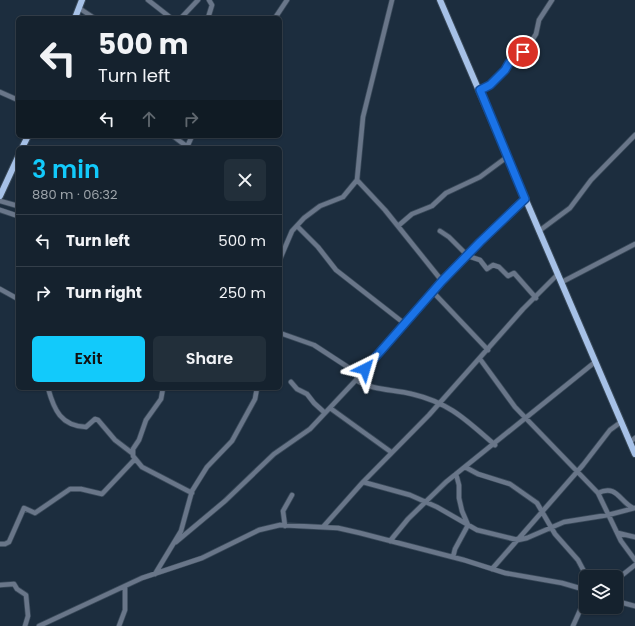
<!DOCTYPE html>
<meta charset="utf-8">
<style>
:root{--surface:#15222e;--page:#222f3a;--text:#f1f3f6;--muted:#9da4aa;--line:#343f4a;--accent:#12cafb}
body{margin:0;font-family:Poppins,sans-serif;background:var(--page);color:var(--text);height:100vh;display:flex;flex-direction:column;font-size:15px;white-space:nowrap}
*{box-sizing:border-box;margin:0}
p{font-size:13px;color:var(--muted)}
.icon{flex:none;width:22px;height:22px;fill:none;stroke:currentColor;stroke-width:2;stroke-linecap:round;stroke-linejoin:round}
.map{position:relative;flex:1;overflow:hidden}
.drawer{position:absolute;left:16px;top:146px;width:266px;height:244px;display:flex;flex-direction:column;background:var(--surface);border-radius:6px;box-shadow:0 1px 3px #0004,0 0 0 1px var(--line)}
.drawer>*{flex:none}
.top-card{position:absolute;left:16px;top:16px;width:266px;height:122px;border-radius:6px;box-shadow:0 1px 3px #0004,0 0 0 1px var(--line);background:#15222e;color:var(--text);overflow:hidden}
.fabs{position:absolute;left:579px;top:570px;display:grid;gap:8px}
.fabs a{display:grid;place-items:center;width:44px;height:44px;border-radius:6px;background:var(--surface);box-shadow:0 1px 3px #0004,0 0 0 1px var(--line);font-size:20px}
.pin{position:absolute;display:grid;place-items:center;width:34px;height:34px;color:#fff;margin:-17px;border:2px solid #fff;border-radius:50%;box-shadow:0 1px 4px #0007}
.me{position:absolute;width:44px;margin:-22px;rotate:40deg;stroke-linejoin:round;filter:drop-shadow(0 0 3px #0008)}
.turn{display:flex;align-items:center;gap:14px;height:84px;padding:0 16px;font-size:18px}
.turn .icon{width:52px;height:52px;stroke-width:2.5}
.turn b{display:block;font-size:28px;line-height:34px}
.lanes{display:flex;align-items:center;height:38px;padding:0 16px;background:#0003;justify-content:center;gap:20px;direction:ltr}
.lanes .off{opacity:.35}
.round{display:grid;place-items:center;flex:none;width:42px;height:42px;border-radius:6px;background:var(--page)}
.head{display:flex;align-items:center;justify-content:space-between;height:68px;padding:0 16px}
h1{font-size:24px;font-weight:600;line-height:30px;color:var(--accent)}
.button{display:flex;gap:8px;margin-top:auto;padding:8px 16px}
.button a{flex:1;height:46px;border-radius:6px;background:var(--accent);color:#111;font-size:16px;font-weight:600;line-height:46px;text-align:center}
.button a+a{background:var(--page);color:var(--text)}
ul{padding:0;list-style:none}
li{display:flex;align-items:center;gap:12px;height:52px;padding:0 16px;border-top:1px solid var(--line)}
li div{flex:1}
li b{display:block;font-size:15px}
li em{font-style:normal}
.map>svg:first-child{display:block}
.lines{fill:none;stroke-linecap:round;stroke-linejoin:round}
.minor-casing{stroke:#394959;stroke-width:6}
.major-casing{stroke:#394959;stroke-width:8}
.minor{stroke:#697689;stroke-width:4.5}
.major{stroke:#a6c1e7;stroke-width:6}
.route-casing{stroke:#114b97;stroke-width:10}
.route{stroke:#1a73e8;stroke-width:7}
</style>
<div class="map">
<svg width="635" height="626" viewBox="0 0 635 626">
<rect width="100%" height="100%" fill="#1c2d3e"/>
<g class="lines">
<defs>
<path id="minor" d="M148,0L171,18
M79,8L94,18
M181,18L198,0
M208,18L212,5L209,0
M275,18L287,0
M480,90L487,87L505,70L509,63L526,50L536,34L539,20L552,0
M0,92L18,100
M173,136L189,148
M187,147L192,136
M357,180L385,210L442,281
M0,201L18,206
M0,210L18,216
M297,226L318,247L336,270L405,324
M398,226L412,214L432,206L446,193L480,177L507,157
M440,231L449,237L468,256L480,260L487,269L493,265L499,267L508,276L514,273L536,298
M539,231L570,208L591,180L635,135
M280,259L292,231L304,218L320,206L343,197L357,180L363,117L392,0
M562,282L635,244
M0,289L18,299
M433,292L488,350
M280,333L314,345L360,375
M480,359L515,407L598,493L621,541L635,560
M356,380C373,391 394,389 412,394C450,403 466,420 495,445
M291,382L297,389L307,394L314,403L325,413
M48,388C54,410 61,426 86,427L95,419L98,420L115,440L132,453
M163,388L161,399L146,420L139,440L133,449V456L142,467L192,493
M330,408L391,452
M630,442L635,438
M465,467L478,474L510,484L537,503L555,534L578,560L587,577
M363,482L410,495L437,507L477,530L518,540L527,538L564,522L608,515L635,508
M598,493C617,484 619,501 633,508
M285,526L283,511L292,495
M323,527L363,482L429,415L523,309L558,274
M618,533L635,537
M390,541L408,519L446,482L595,362
M176,542L225,501L274,454L310,429L356,380L371,360L442,281L479,242L525,199
M0,544H5L9,542L24,508L35,513L70,489H81L102,494L135,459
M453,557L455,549L468,525L462,511L459,498V485L456,474
M492,569L583,465L610,430L621,422
M155,574L181,531L192,491L207,467L232,441L255,399L257,388
M616,580L635,565
M0,585L14,584L17,589L26,595L28,616L25,626
M616,601L635,606
M39,626L142,578L202,558L259,530L280,525L338,528L360,533L464,560L505,573L562,583L586,590
M119,626L125,610V587
M573,626L586,597"/>
<path id="major" d="M440,0L635,454
M75,18L82,0
M22,148L28,136
M0,196L18,157"/>
</defs>
<use href="#minor" class="minor-casing"/>
<use href="#major" class="major-casing"/>
<use href="#minor" class="minor"/>
<use href="#major" class="major"/>
</g>
<g class="lines">
<defs>
<path id="route" d="M365,369L442,281L480,242L525,199L480,90L490,85L505,70L509,63L523,52"/>
</defs>
<use href="#route" class="route-casing"/>
<use href="#route" class="route"/>
</g>
</svg>
<div class="fabs">
<a><svg class="icon" aria-label="layers" viewBox="0 0 24 24"><path d="M12 4l9 5-9 5-9-5zM3 14l9 5 9-5"/></svg></a>
</div>
<div class="pin" style="left:523px;top:52px;background:#d93025"><svg class="icon" aria-label="arrive" viewBox="0 0 24 24"><path d="M6 21V4h12l-3 4 3 4H6"/></svg></div>
<svg class="me" style="left:365px;top:369px" viewBox="-20 -20 40 40"><path d="M0-17L14 15 0 8-14 15z" fill="#1a73e8" stroke="#fff" stroke-width="4"/></svg>
<div class="top-card">
<div class="turn"><svg class="icon" aria-label="left" viewBox="0 0 24 24"><path d="M17 20v-9H6M10 6l-5 5 5 5"/></svg><div><b>500 m</b>Turn left</div></div>
<div class="lanes"><svg class="icon" aria-label="left" viewBox="0 0 24 24"><path d="M17 20v-9H6M10 6l-5 5 5 5"/></svg><svg class="icon off" aria-label="ahead" viewBox="0 0 24 24"><path d="M12 20V5M6 11l6-6 6 6"/></svg><svg class="icon off" aria-label="right" viewBox="0 0 24 24"><path d="M7 20v-9h11M14 6l5 5-5 5"/></svg></div>
</div>
<section class="drawer">
<div class="head"><div><h1>3 min</h1><p>880 m · 06:32</p></div><a class="round"><svg class="icon" aria-label="close" viewBox="0 0 24 24"><path d="M6 6l12 12M18 6L6 18"/></svg></a></div>
<ul>
<li><svg class="icon" aria-label="left" viewBox="0 0 24 24"><path d="M17 20v-9H6M10 6l-5 5 5 5"/></svg><div><b>Turn left</b></div><em>500 m</em></li>
<li><svg class="icon" aria-label="right" viewBox="0 0 24 24"><path d="M7 20v-9h11M14 6l5 5-5 5"/></svg><div><b>Turn right</b></div><em>250 m</em></li>
</ul>
<div class="button"><a>Exit</a><a>Share</a></div>
</section>
</div>
